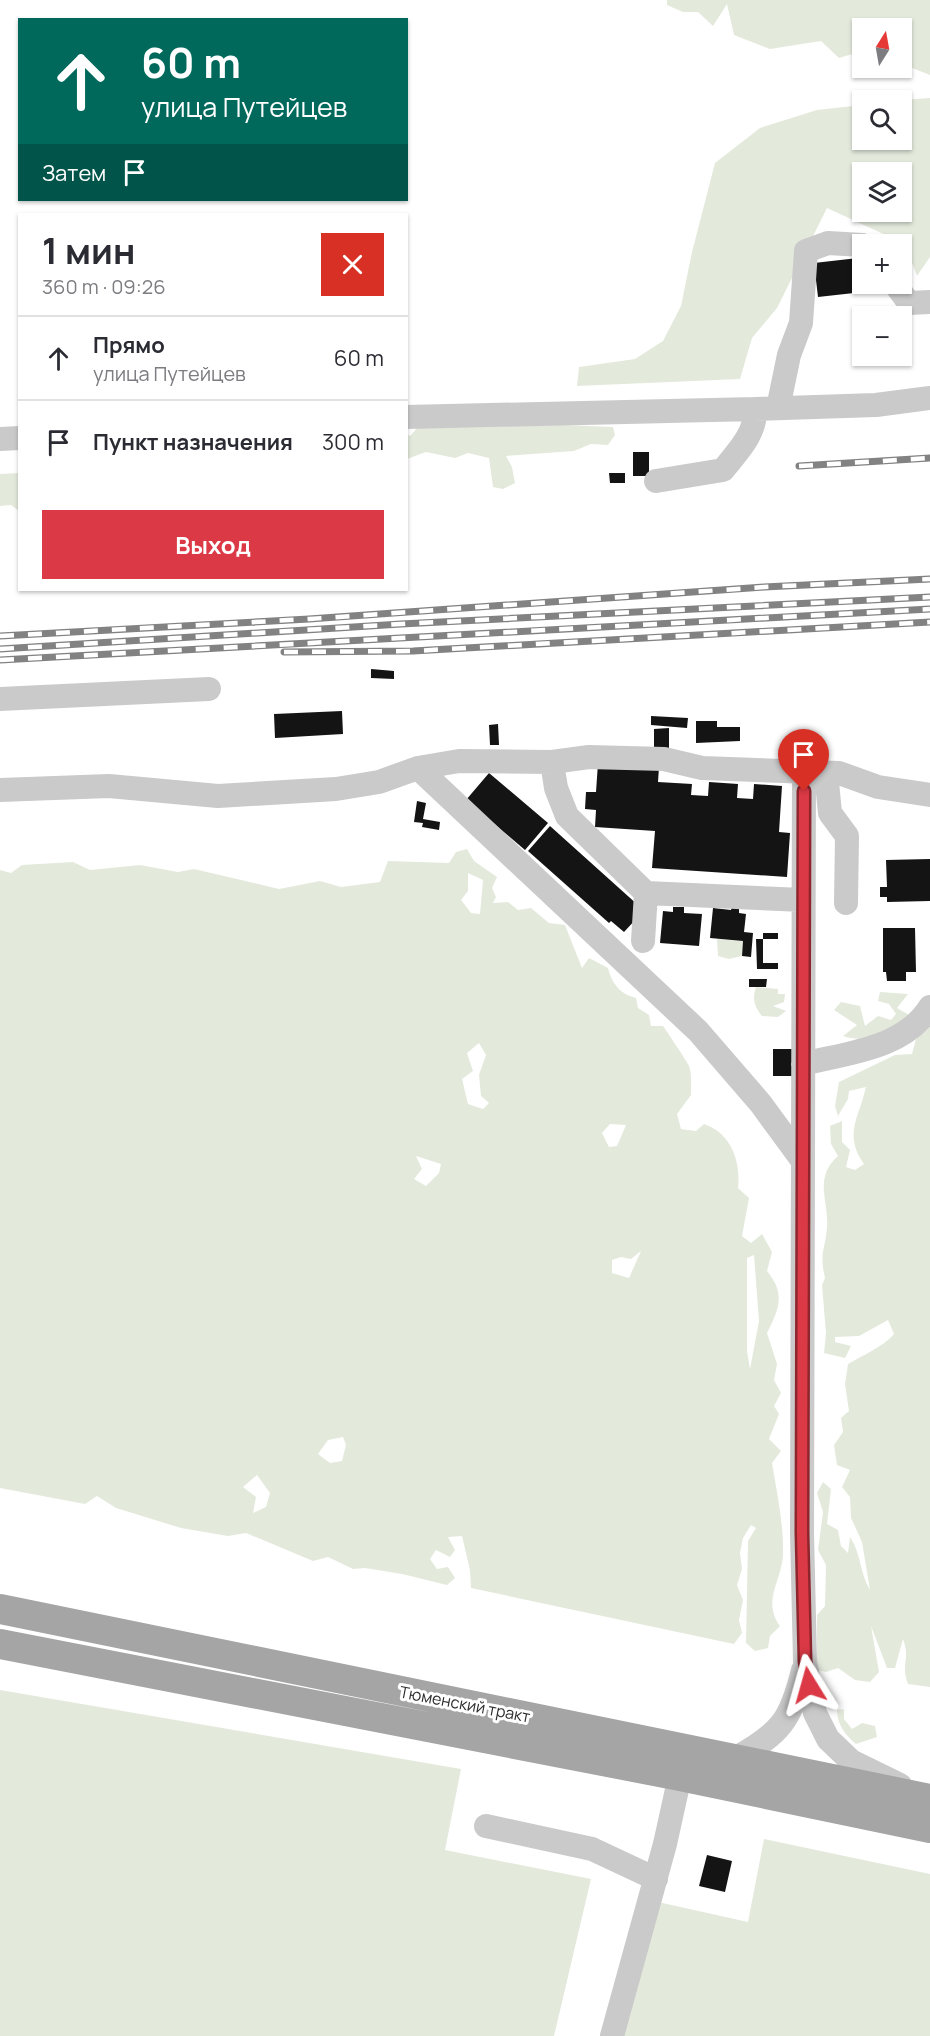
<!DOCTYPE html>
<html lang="ru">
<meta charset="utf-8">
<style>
:root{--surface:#fff;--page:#f7f7f7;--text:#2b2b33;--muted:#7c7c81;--line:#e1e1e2;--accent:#da3945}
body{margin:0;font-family:Manrope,sans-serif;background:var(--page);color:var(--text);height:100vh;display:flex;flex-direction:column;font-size:22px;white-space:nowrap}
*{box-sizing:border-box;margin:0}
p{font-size:20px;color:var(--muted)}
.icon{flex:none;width:33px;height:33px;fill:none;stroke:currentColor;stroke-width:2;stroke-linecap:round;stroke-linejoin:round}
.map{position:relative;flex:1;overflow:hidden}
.panel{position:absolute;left:18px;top:213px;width:390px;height:378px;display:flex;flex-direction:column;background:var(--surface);border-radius:0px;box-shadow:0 2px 4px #0004}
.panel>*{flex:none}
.hud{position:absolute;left:18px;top:18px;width:390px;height:183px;border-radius:0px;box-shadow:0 2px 4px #0004;background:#00695c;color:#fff;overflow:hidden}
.needle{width:39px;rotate:11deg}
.fabs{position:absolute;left:852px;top:18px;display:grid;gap:12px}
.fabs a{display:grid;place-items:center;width:60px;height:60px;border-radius:0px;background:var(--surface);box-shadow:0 2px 4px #0004;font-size:30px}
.pin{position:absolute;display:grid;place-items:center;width:51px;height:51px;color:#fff;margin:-62px -26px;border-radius:50% 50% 50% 0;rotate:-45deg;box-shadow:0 0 6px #0007}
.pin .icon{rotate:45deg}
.me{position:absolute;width:66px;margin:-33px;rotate:352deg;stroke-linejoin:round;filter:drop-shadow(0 0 4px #0008)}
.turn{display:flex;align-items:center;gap:21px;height:126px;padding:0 24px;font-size:27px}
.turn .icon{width:78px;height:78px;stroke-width:2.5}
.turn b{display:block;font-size:42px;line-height:51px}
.then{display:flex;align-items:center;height:57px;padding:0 24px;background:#0003;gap:12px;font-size:22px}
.round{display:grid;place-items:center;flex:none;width:63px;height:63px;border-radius:0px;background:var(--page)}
.summary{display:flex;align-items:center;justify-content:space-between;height:102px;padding:0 24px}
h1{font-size:36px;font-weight:700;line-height:45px}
.primary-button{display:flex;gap:12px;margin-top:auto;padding:12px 24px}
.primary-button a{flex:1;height:69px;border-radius:0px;background:var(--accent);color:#fff;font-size:24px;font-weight:700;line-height:69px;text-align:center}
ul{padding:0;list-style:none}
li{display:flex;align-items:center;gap:18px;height:84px;padding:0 24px;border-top:2px solid var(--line)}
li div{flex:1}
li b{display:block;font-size:22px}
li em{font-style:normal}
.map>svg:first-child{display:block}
.green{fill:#e3eadc;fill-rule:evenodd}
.building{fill:#141414}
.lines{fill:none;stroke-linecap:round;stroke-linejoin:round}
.minor{stroke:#cacaca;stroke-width:24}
.major{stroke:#a5a5a5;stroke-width:30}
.rail-casing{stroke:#828282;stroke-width:7}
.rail{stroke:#fff;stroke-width:4.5;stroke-dasharray:14;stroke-linecap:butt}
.route-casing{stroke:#8e252d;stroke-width:15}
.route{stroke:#da3945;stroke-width:10}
.labels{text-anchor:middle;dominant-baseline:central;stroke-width:6;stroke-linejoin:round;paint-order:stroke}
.street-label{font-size:16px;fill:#2d2d2d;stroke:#fff}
</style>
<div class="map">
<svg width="930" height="2036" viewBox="0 0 930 2036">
<rect width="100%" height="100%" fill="#fff"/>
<path class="green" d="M667,0H930V75L902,64V28H862V51L839,58L821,41L770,49L734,35L727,4L713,26L698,12H683L667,5Z
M930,98V257L917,276L905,244L827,208L777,308L752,338L740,379L577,386L579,367L635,359L663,341L681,306L692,252L715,163L760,128L817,110L862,105V140H902L901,100ZM862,172H902V212H862Z
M563,425L613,427L615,435L608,445L591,444L574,451L506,456L512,467L515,483L503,489L493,487L489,458L468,453L455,458L426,452L407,459L406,434L410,436L418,427Z
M19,473V511L11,505L0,506V474Z
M467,849L474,861L497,877L492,888L496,897L493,903L508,902L518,910L531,908L549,923L565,925L582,968L589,958L608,968C612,984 620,994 636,998L638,1008L649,1015L651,1026H663C666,1030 688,1063 689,1066C692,1074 691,1086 691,1095L677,1114L681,1129L696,1131L704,1124C731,1133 741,1161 738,1188L749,1198L742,1236L751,1243L762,1234L772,1252L767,1271C786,1294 779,1309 767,1333L777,1364L774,1380L781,1393L774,1406L779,1414L769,1439L781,1451L772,1463C777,1493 784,1525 783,1556C781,1582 762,1601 780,1626L770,1636L768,1648L755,1651L746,1643L748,1541L756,1528L751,1525L743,1538L740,1553L742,1569L737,1585L743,1600L739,1620L742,1633L734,1644L471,1588L470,1570L462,1536L448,1537L455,1550L450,1557L436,1550L430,1559L437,1569L448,1567L455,1578L447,1585L402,1574L365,1568L353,1569L328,1557L313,1561L246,1533L228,1536L181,1528L116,1508L97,1496L85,1504L0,1488V870L11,873L22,865L73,862L90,870L140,865L178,872L194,869L279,889L320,881L341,887L380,882L388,861L449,863L456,852ZM468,873L483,880L480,914L471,913L461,900L468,891ZM479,1043L486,1055L479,1075L481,1096L489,1103L483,1109L468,1104L462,1079L473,1071L467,1053ZM610,1124L626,1125L617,1146L609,1147L602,1133ZM416,1156L441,1164L439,1173L426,1186L414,1179L422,1169ZM641,1251L629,1278L612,1273V1260L621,1257L631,1259ZM754,1255L759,1321L750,1369L747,1351V1258ZM343,1437L346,1445L342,1461L330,1463L318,1454L328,1440ZM257,1475L270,1493L266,1507L253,1513L256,1497L243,1487Z
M717,939L743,941L742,956L729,959L718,956Z
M756,987L778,989V994H785L784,1002L773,1006L786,1011L778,1017L762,1016C754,1006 752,999 756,987Z
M880,992L908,994L897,1008L911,1016C895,1033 865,1044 843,1036L857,1025L834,1010L841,1002L860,1006L865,1026L878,1016L891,1020L896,1014L889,1004L878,1001Z
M930,1027V1687L908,1684C900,1663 911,1660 903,1639L895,1668H887L871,1626L879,1672L870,1682L855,1680L838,1668L826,1672L817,1670V1615L825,1606L826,1565L818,1550L823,1512L817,1493L823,1482L831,1489L827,1524L838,1530L841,1546L848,1553L850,1537C861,1553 860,1574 870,1590L862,1542L851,1518L850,1497L842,1487L850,1470L837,1465L834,1445L843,1432L841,1418L849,1411L845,1384L848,1364C863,1355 883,1347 894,1334L888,1320L859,1336L835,1337V1342L851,1346L845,1358L824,1353L826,1333L822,1285L825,1278C819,1251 825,1252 827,1227C829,1201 813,1178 838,1156L831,1144L830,1126L842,1121V1142L850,1150L846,1167L855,1170L864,1164C843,1134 859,1118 866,1087L849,1091L848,1099L838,1116L835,1106L839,1082L895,1055L912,1054L916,1039Z
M0,1690L461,1769L445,1850L591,1879L554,2036H0Z
M844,1709V1719L852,1729L862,1723L875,1726L877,1737L856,1744C845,1735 837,1724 837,1710Z
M764,1839L930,1874V2036H623L658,1902L748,1922Z"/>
<path class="building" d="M862,248V284H880L881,290L818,297L814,263L858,258L857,249Z
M633,452H649V476H633Z
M609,473H625V483H610Z
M371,669L394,671V679L371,678Z
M342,711L343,734L275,738L274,714Z
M651,716L688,718L687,728L651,725Z
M696,721H717V727H740V741L696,743Z
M498,724L499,745H490L489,725Z
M669,728V749H654V729Z
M598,763L659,767L658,782L692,784L691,795L708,796L709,782L738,784L737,798L753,799L754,784L782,786L779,832L790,833L787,877L652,868L655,831L595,827L596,810L585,809L586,792H596Z
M489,773L548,823L525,850L466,800Z
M417,801L426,803L423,819L440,822L439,830L422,827L423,823L414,822Z
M550,826L639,906L637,918L624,932L611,921L609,923L528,851Z
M930,859V901L887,902V897H880V887H887L886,860Z
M673,907H684V913L702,914L699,946L660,943L663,911L673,912Z
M732,907L739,908V913L746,914L744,932L753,933L751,957L742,956L743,941L710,938L713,908L731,910Z
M883,928H915L916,972H906V981H887L886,972H883Z
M763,933H778V939H763Z
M756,939H763V963H778V969H757Z
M749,979H767L766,987H749Z
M773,1049H795L794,1076H773Z
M707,1855L732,1861L725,1892L699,1886Z"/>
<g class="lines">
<path class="minor" d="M895,284L909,303L930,302
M778,408L789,355L801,323L806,251L828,243L862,245
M406,417L755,409L876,405L930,398
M0,439L20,438
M656,481L723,470C738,451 756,434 755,409
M0,699L209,689
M552,762L556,788L567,816L646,893L803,900
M418,768L698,1031L761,1104L802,1160
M804,770L802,1533L805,1661L815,1713L828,1739L851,1761L900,1785
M826,772L830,813L847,836L846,903
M0,790L109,786L218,796L336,789L379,782L418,768L459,761L552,762L589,757L664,759L702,768L839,773L878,787L930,795
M643,941L646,893
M803,1064C846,1053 904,1049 930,1007
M736,1758C781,1733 791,1720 803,1670
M486,1826L592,1849L656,1879
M612,2036L665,1844L680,1776"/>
<path class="major" d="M0,1609L930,1799
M0,1644L680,1776L930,1828"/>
<defs>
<path id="rail" d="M799,466L930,458
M0,636L309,619L764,587L930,579
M0,649L401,624L930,597
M284,652L413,651L930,622
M0,660L930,609"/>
</defs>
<use href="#rail" class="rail-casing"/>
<use href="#rail" class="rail"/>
</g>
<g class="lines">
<defs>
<path id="route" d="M804,791L802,1533L805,1661L809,1685"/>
</defs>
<use href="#route" class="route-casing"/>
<use href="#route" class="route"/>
</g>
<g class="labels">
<g class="street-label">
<text transform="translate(465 1704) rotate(11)">Тюменский тракт</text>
</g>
</g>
</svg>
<div class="fabs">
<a><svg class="needle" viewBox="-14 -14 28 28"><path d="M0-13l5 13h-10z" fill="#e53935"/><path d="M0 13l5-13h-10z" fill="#7c7c81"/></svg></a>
<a><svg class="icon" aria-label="search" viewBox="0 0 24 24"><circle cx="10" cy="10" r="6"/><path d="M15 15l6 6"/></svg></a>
<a><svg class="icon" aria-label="layers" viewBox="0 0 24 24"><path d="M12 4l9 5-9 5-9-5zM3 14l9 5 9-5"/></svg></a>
<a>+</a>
<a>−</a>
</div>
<div class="pin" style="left:804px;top:791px;background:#d93025"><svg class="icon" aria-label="arrive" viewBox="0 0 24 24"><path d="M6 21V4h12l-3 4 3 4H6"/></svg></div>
<svg class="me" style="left:809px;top:1685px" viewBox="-20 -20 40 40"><path d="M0-17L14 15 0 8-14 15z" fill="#da3945" stroke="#fff" stroke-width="4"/></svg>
<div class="hud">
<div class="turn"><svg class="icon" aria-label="ahead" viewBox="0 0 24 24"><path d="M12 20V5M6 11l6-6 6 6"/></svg><div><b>60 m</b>улица Путейцев</div></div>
<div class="then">Затем<svg class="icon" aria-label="arrive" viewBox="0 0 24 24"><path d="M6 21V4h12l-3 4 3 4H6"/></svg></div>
</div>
<section class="panel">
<div class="summary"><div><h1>1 мин</h1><p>360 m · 09:26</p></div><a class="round" style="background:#d93025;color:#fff"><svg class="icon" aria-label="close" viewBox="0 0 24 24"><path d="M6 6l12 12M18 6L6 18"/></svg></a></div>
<ul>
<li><svg class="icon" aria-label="ahead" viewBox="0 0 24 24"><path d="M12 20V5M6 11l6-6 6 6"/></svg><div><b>Прямо</b><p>улица Путейцев</p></div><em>60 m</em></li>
<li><svg class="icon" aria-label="arrive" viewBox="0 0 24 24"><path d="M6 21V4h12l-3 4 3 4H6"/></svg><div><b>Пункт назначения</b></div><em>300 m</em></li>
</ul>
<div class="primary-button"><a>Выход</a></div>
</section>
</div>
